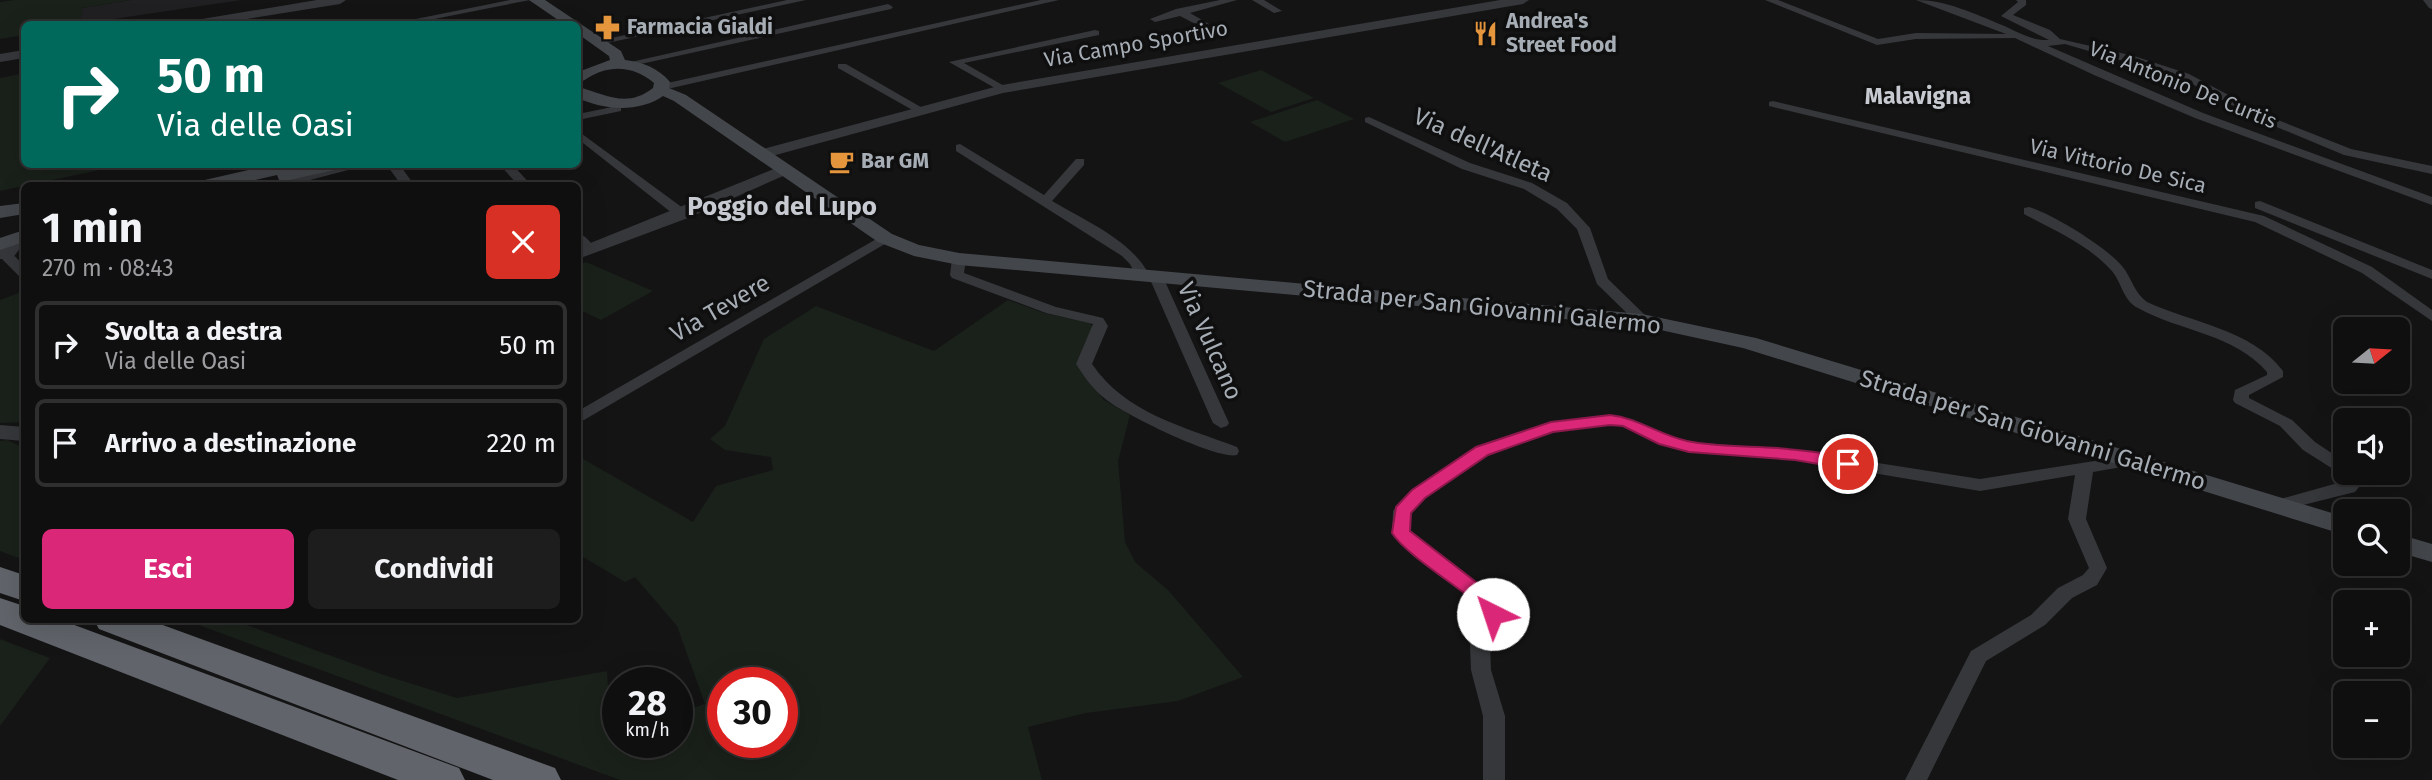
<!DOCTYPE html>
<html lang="it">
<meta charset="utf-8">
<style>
:root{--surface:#0f0f10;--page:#1d1d1e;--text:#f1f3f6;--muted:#9b9c9f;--line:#2f2f30;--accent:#db2777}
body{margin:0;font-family:"Fira Sans",sans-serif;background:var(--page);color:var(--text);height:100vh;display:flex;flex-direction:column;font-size:26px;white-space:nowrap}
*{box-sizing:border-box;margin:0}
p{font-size:23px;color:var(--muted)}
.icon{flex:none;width:38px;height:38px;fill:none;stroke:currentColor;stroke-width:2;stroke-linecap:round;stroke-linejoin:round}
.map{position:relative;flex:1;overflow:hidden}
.drawer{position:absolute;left:21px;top:182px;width:560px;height:441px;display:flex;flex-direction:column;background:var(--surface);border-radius:10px;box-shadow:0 7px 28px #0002,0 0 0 2px var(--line)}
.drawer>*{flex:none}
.guide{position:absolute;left:21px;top:21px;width:560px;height:147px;border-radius:10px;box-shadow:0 7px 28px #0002,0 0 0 2px var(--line);background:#00695c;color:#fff;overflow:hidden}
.needle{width:46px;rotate:72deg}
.controls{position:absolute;left:2333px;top:317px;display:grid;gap:14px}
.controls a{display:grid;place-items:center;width:77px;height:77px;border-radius:10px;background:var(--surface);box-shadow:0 7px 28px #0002,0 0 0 2px var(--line);font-size:35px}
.speed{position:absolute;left:602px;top:667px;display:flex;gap:14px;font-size:35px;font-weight:700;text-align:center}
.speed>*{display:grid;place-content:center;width:91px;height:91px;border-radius:50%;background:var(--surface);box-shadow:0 7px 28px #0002,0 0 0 2px var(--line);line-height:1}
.speed small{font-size:18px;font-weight:400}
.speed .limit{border:10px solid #d22;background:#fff;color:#111}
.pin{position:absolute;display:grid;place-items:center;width:60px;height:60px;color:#fff;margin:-30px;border:4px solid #fff;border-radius:50%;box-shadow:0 2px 7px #0007}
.me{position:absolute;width:77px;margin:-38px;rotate:319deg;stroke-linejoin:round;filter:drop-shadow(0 0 5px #0008)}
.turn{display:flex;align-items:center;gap:24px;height:147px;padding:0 21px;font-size:32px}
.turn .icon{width:91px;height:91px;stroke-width:2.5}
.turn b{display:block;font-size:49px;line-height:60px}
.round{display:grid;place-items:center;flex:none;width:74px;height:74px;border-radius:10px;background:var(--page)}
.summary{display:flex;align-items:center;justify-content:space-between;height:119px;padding:0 21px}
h1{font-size:42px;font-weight:700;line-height:52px}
.button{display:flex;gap:14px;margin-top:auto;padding:14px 21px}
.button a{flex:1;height:80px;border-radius:10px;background:var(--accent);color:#fff;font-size:28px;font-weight:700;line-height:80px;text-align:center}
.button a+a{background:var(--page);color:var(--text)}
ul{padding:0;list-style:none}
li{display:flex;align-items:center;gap:21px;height:88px;margin:0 14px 10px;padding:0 7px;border:4px solid var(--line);border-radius:10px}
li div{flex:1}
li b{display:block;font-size:26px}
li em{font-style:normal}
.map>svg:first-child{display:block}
.built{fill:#202022}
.green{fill:#1a201a;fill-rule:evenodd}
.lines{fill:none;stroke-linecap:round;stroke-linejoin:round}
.minor{fill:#35373a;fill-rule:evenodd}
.tertiary{fill:#35373a;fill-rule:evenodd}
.secondary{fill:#43464a;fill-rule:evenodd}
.motorway{fill:#61656b;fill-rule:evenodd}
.route{fill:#db2777;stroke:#8e194d;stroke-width:2}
.labels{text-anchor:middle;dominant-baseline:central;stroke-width:7;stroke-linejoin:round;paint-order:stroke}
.far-poi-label{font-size:21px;font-weight:bold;fill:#a6adb5;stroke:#0f0f10;text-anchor:start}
.far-street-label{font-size:21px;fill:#a6adb5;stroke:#0f0f10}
.far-quarter-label{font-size:23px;font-weight:bold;fill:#c7cbd1;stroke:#0f0f10}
.street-label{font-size:24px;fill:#a6adb5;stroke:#0f0f10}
.neighbourhood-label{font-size:26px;font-weight:bold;fill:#c7cbd1;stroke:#0f0f10}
</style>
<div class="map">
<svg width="2432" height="780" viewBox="0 0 2432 780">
<rect width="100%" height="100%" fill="#141415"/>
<path class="built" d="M131,0H241L80,24L82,8Z"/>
<path class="green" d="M14,0H131L82,8L80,24H24V35L0,39V2Z
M1261,70L1314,98L1271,112L1218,83Z
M24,73V164L123,165L0,191V78Z
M1317,100L1354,119L1285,142L1250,122Z
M586,262L653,291L601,320L578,309V266Z
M24,291V422L0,423V300Z
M1008,300L1044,313L1090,323L1094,329L1078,367L1104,400L1130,415L1118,461L1125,542L1135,562L1168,590L1243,677L1178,701L1086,713L1028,727L1042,780H620L185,620H233L384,675L457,698L607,671L608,686L618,690V742H677V713L705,704L677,626L635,577L625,582L578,554V456L693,522L716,486L773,470L771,457L725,450L710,439L725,426L764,339L816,306L934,351ZM723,682H782V742H723Z
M7,440L24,448V560L0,551V441Z
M0,639L50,658L0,726Z"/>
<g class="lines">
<path class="minor" d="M510,0H530L409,24H391Z
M787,0H806L598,45L593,42Z
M1041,0H1059L663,90L658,87L663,84Z
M1220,0H1237L1190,13L1209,24V28H1203L1180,16L1155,22L1150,19L1176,9Z
M1252,0H1264L1282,11L1274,13Z
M1765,0H1778L1878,39L1916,33L2006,34L1916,0C1946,0 1975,14 2002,25C2018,32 2032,41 2049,40L2001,16L2018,2L2016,0H2026V5L2013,15L2050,30L2060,39L2134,56L2189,74L2268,116L2351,149L2432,166V174L2344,155L2260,120L2181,78L2065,44L2048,46L2203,113L2432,197V205L2195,118L2094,75L2015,38L1916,39L1877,45Z
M2423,0H2432V9L2429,8Z
M888,4L893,7L891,9L627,67L622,64Z
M1095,30L1099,31V35L964,63L1006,87V91L1002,92L949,62Z
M838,64H846L926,110L916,112L838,68Z
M1773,101L2264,216L2372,267L2432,310V321L2362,273L2255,222L1769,106V102Z
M617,106L621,107V111L578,120V114Z
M1369,117L1470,163L1532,183L1567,203L1590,228L1608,279L1647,317L1649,320L1647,323H1637L1597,284L1577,229L1557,209L1524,189L1462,169L1365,122V118Z
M578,131L687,211V217H677L578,139Z
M960,144L1044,195L1076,159H1084V165L1052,201C1084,220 1133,241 1149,275L1147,278H1137L1130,264L1122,256L956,151V145Z
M347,164H371L287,186H262Z
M386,164H399L415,186H402Z
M499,164H512L532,186H519Z
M2260,201L2432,270V279L2255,208V202Z
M2029,207C2053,214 2106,247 2122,266C2132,278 2134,293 2147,302C2192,323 2251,329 2283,371V377L2249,395V398L2292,420L2315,442L2345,462V472H2357L2363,482L2355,492L2279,511L2273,509L2270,505L2273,501L2345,481L2341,474L2303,450L2280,426L2235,403L2233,400L2235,390L2267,375V372C2233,333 2181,332 2138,308C2122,300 2122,281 2110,269C2087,244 2053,230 2024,214V208Z
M578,233C585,235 591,243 596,249L594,252H584L578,244Z
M885,234L892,238L890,241L584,420L578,422V411Z
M6,251L11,252L24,266V277L19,276L1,258V252Z
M959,255L966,259L964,273L1056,307L1103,318L1108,326L1092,364C1125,413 1184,427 1237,447L1239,451L1237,455C1217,460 1126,415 1108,401C1094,391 1085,378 1076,364L1093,324L1046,313L952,278L950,275L952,259Z
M1156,273L1163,277L1229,423L1227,426L1221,428L1213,423L1149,277Z
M1610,415L1632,419L1671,436L1690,442L1795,450L1980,479L2133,455L2141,460L2133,465L2093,472L2086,519L2107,568L2097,585L2072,598L2045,625L1986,661L1927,780H1905L1971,651L2031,615L2058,588L2083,575L2089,568L2068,519L2075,475L1980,491L1795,460L1689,452L1659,444L1622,426L1610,425L1553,432L1488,455L1424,498L1411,512L1410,531L1485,589L1503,614L1490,645L1491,670L1505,716V780H1483V716L1471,670L1470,645L1483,615L1471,599L1395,537L1392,533L1393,511L1396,507L1412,490L1476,447L1551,422Z"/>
<path class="tertiary" d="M317,0H346L340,4L216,24H189L196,20Z
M1500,0H1529L1523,4L1003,93L761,159L753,154L755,151L1002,85Z
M24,50V58L0,62V54Z
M784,165L792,170L790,173L688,218L578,259V248Z
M20,233L24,234V243L12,259H0V247L14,234Z
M0,425L24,427V441L0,439Z"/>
<path class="secondary" d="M529,0H545L621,51L625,60C643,62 658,68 670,82L669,88L686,95L892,234L919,245L959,253L1642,314L1756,338L2345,517V535L1743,348L1642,326L959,265L914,256L878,242L674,101L663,96C639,113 603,110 578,98V87C606,94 626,109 653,88L654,83C637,68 614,64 593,75C587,78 584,81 578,83V72L610,60L609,56L578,34V24H564Z
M275,164H345L343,168L285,181L279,180L277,175L228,186H193L196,182Z
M24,203V214L0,218V206Z
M24,230V242L0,250V238Z
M2398,534L2432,544V562L2398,552Z"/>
<path class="motorway" d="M0,567L24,575V601L0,593Z
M0,598L24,606V620H61L459,768L465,780H398L0,625Z
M94,620H149L555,768L561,780H493L99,629Z"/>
</g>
<path class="route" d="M1610,415C1638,418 1659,435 1687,441C1716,447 1748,446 1778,448C1794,450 1848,453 1856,464L1848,469L1795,460L1689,452L1659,444L1623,426L1610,425L1553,432L1488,455L1425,498L1411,513L1410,531L1485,589L1503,614L1500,619C1482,624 1479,605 1468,596C1448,580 1404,552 1392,533L1396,507L1412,490L1476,447L1551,422Z"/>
<defs>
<symbol id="pharmacy-bare" viewBox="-9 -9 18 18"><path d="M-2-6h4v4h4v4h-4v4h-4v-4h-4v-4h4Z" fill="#e5963c" stroke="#0f0f10" stroke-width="2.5" paint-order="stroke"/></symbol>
<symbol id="restaurant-bare" viewBox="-9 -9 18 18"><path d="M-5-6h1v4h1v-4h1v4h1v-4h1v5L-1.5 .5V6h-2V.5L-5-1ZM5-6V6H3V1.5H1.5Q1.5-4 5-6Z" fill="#e5963c" stroke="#0f0f10" stroke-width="2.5" paint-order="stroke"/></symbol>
<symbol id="cafe-bare" viewBox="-9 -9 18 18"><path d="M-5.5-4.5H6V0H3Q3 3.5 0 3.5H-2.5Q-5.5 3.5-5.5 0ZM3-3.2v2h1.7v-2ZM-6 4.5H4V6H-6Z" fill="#e5963c" stroke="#0f0f10" stroke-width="2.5" paint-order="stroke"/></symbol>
</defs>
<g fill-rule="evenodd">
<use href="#pharmacy-bare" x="590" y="10" width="35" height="35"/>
<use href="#restaurant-bare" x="1468" y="16" width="35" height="35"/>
<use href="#cafe-bare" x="824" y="144" width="35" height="35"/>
</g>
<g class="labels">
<g class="far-poi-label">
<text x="1506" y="21">Andrea's<tspan x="1506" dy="24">Street Food</tspan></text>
<text x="627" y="27">Farmacia Gialdi</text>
<text x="861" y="161">Bar GM</text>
</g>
<g class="far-street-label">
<text transform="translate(1136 44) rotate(-10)">Via Campo Sportivo</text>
<text transform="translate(2183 85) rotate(22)">Via Antonio De Curtis</text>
<text transform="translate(2118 166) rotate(13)">Via Vittorio De Sica</text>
</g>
<g class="far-quarter-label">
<text x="1918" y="96">Malavigna</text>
</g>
<g class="street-label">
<text transform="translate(1483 145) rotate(24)">Via dell'Atleta</text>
<text transform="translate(1482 307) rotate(6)">Strada per San Giovanni Galermo</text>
<text transform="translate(720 308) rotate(-30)">Via Tevere</text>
<text transform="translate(1210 341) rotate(66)">Via Vulcano</text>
<text transform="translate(2033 430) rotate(17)">Strada per San Giovanni Galermo</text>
</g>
<g class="neighbourhood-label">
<text x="782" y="206">Poggio del Lupo</text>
</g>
</g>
</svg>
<div class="controls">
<a><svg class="needle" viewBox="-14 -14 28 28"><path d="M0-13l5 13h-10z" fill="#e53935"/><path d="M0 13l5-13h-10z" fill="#9b9c9f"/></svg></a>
<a><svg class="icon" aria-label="sound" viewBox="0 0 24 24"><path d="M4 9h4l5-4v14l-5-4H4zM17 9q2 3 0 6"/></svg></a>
<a><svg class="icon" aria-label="search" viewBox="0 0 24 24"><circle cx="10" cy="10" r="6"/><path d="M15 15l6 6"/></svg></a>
<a>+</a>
<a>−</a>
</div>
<div class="speed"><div>28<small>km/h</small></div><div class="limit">30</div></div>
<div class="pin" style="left:1848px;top:464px;background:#d93025"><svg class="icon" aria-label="arrive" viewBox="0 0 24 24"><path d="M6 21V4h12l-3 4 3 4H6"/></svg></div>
<svg class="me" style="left:1493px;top:614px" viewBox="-20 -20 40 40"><circle r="19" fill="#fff"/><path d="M0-13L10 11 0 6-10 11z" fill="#db2777"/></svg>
<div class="guide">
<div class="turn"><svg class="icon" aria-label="right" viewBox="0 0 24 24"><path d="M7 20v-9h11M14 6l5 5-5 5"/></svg><div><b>50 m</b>Via delle Oasi</div></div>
</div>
<section class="drawer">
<div class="summary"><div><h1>1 min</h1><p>270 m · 08:43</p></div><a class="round" style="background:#d93025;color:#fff"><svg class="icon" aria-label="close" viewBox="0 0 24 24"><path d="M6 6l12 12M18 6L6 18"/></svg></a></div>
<ul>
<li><svg class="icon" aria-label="right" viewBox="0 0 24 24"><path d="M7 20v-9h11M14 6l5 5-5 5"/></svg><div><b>Svolta a destra</b><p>Via delle Oasi</p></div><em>50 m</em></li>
<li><svg class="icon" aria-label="arrive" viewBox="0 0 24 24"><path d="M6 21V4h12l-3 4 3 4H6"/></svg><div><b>Arrivo a destinazione</b></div><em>220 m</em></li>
</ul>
<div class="button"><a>Esci</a><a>Condividi</a></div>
</section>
</div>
